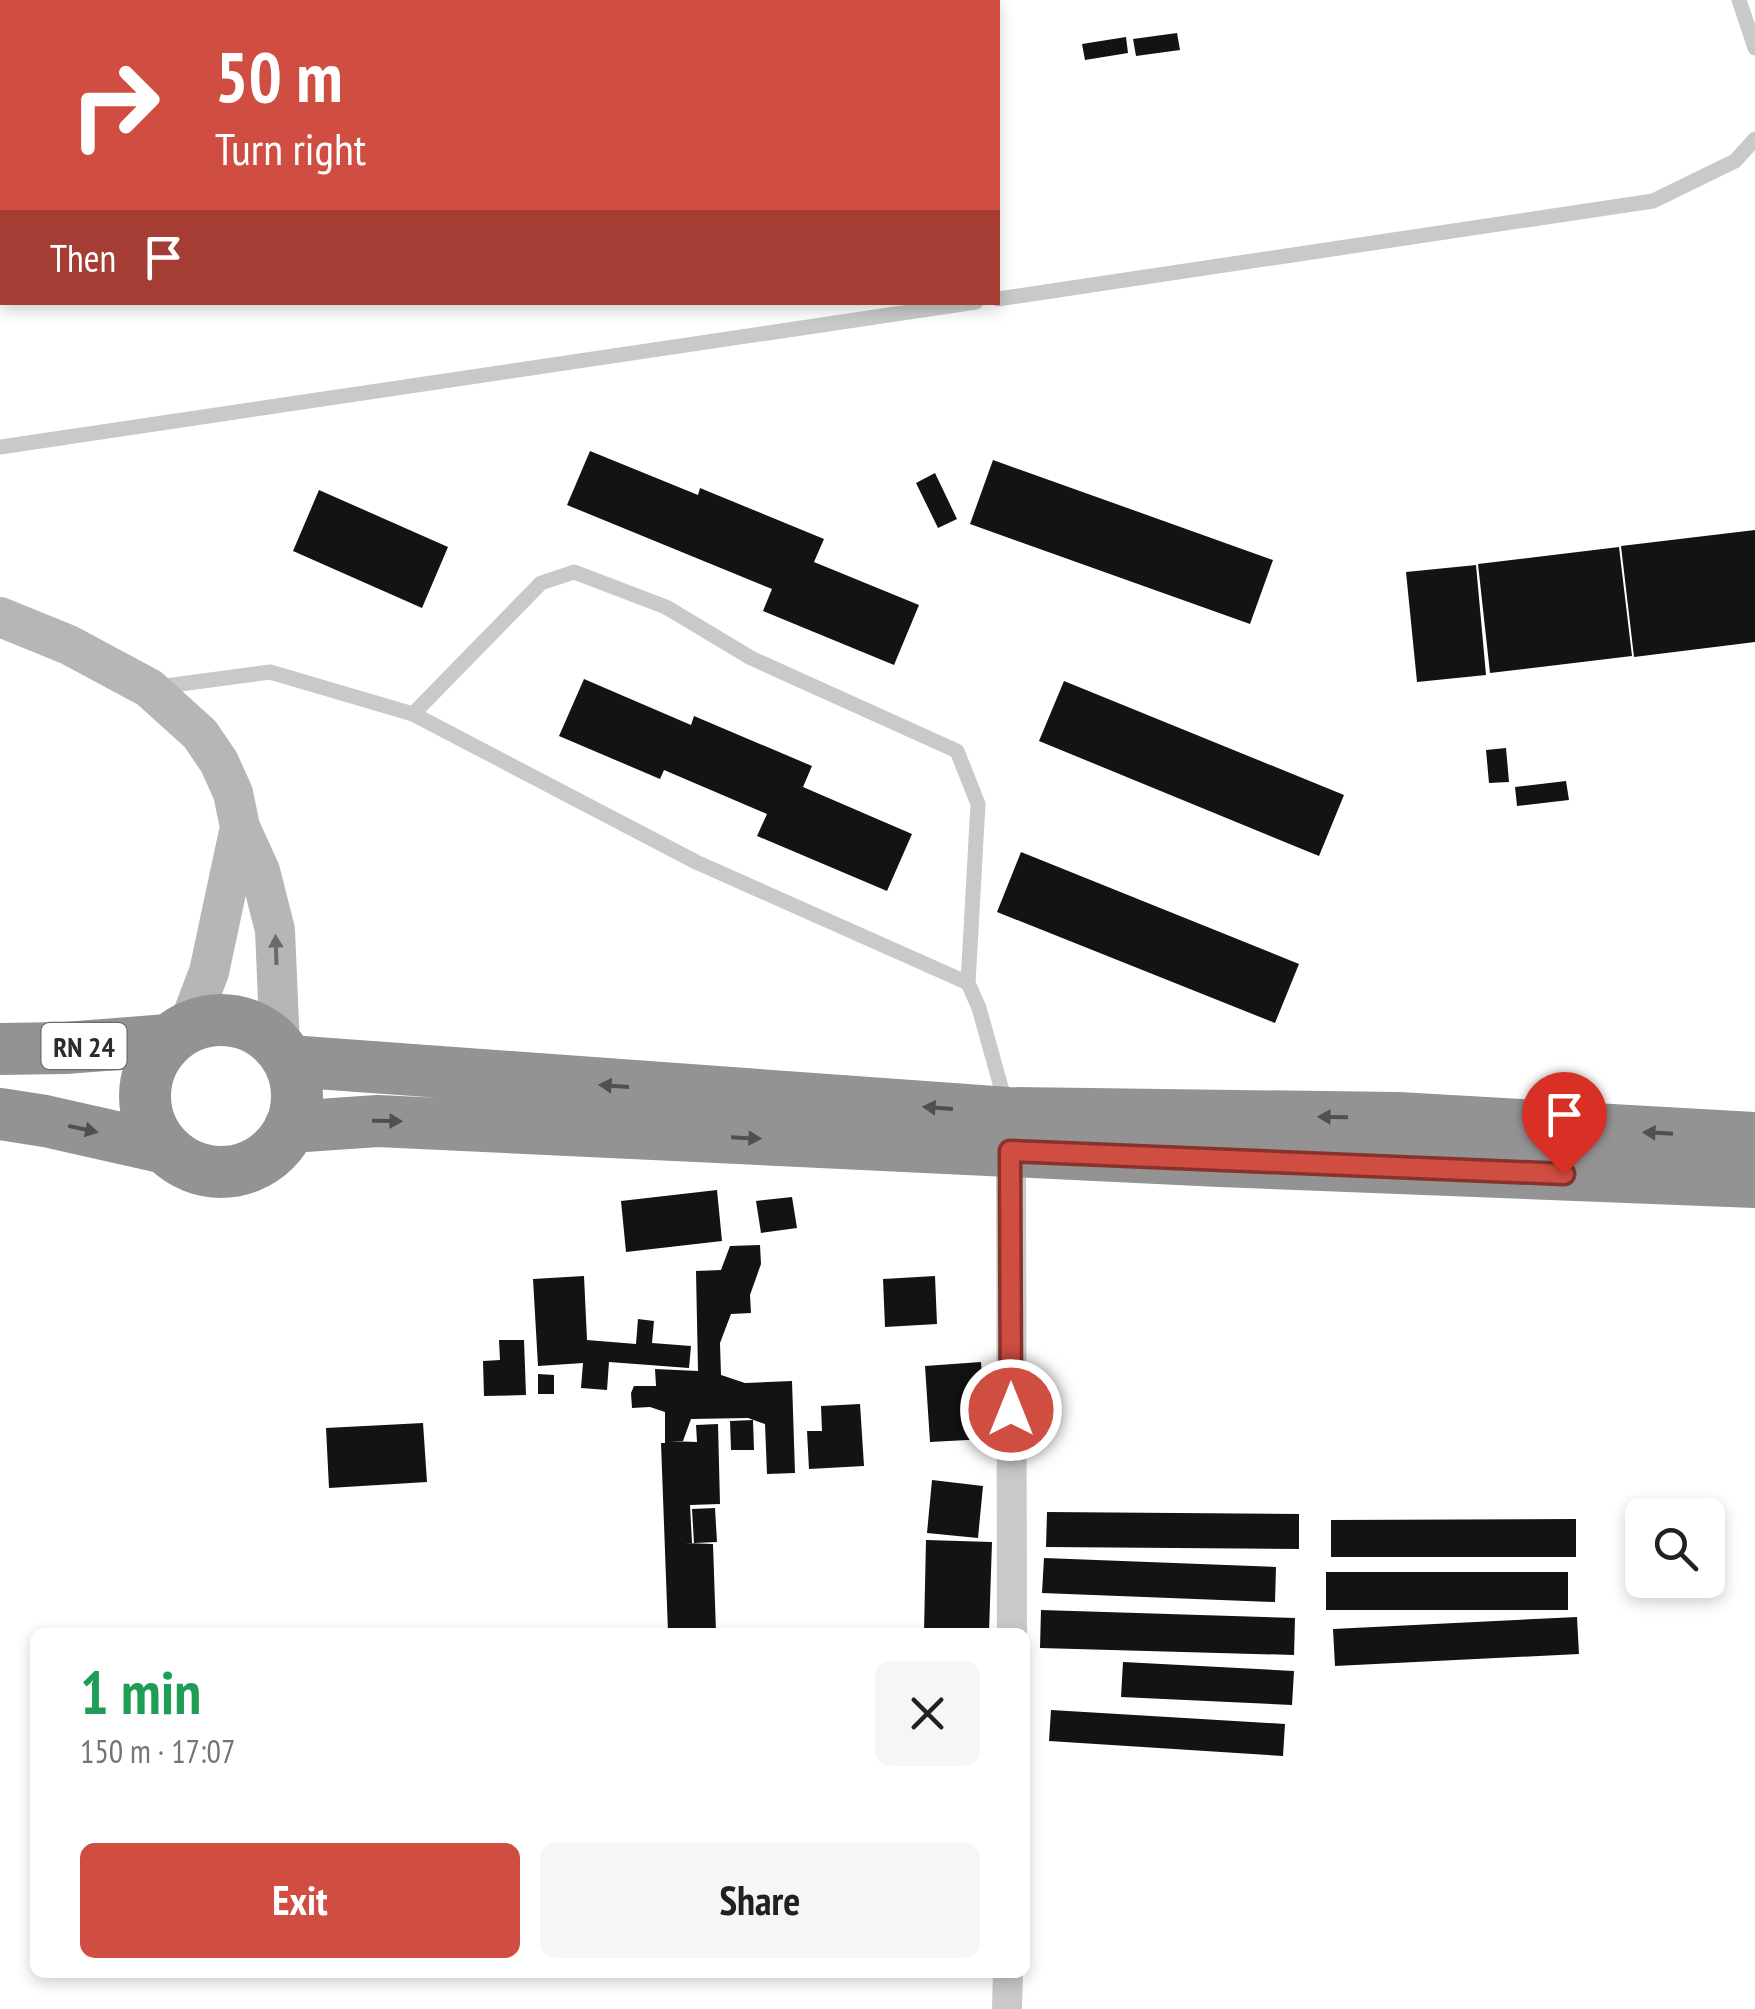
<!DOCTYPE html>
<meta charset="utf-8">
<style>
:root{--surface:#fff;--page:#f6f6f6;--text:#202124;--muted:#757577;--accent:#d04d41}
body{margin:0;font-family:"PT Sans Narrow",sans-serif;background:var(--page);color:var(--text);height:100vh;display:flex;flex-direction:column;font-size:38px;white-space:nowrap}
*{box-sizing:border-box;margin:0}
p{font-size:32px;color:var(--muted)}
.icon{flex:none;width:55px;height:55px;fill:none;stroke:currentColor;stroke-width:2;stroke-linecap:round;stroke-linejoin:round}
.map{position:relative;flex:1;overflow:hidden}
.details{position:absolute;left:30px;top:1628px;width:1000px;height:350px;display:flex;flex-direction:column;background:var(--surface);border-radius:15px;box-shadow:0 5px 15px #0003}
.details>*{flex:none}
.top-card{position:absolute;left:0px;top:0px;width:1000px;height:305px;box-shadow:0 5px 15px #0003;background:#d04d41;color:#fff;overflow:hidden}
.buttons{position:absolute;left:1625px;top:1498px;display:grid;gap:20px}
.buttons a{display:grid;place-items:center;width:100px;height:100px;border-radius:15px;background:var(--surface);box-shadow:0 5px 15px #0003;font-size:50px}
.pin{position:absolute;display:grid;place-items:center;width:85px;height:85px;color:#fff;margin:-102px -42px;border-radius:50% 50% 50% 0;rotate:-45deg;box-shadow:0 0 10px #0007}
.pin .icon{rotate:45deg}
.me{position:absolute;width:110px;margin:-55px;rotate:0deg;stroke-linejoin:round;filter:drop-shadow(0 0 8px #0008)}
.turn{display:flex;align-items:center;gap:35px;height:210px;padding:0 50px;font-size:45px}
.turn .icon{width:130px;height:130px;stroke-width:2.5}
.turn b{display:block;font-size:70px;line-height:85px}
.then{display:flex;align-items:center;height:95px;padding:0 50px;background:#0003;gap:20px;font-size:38px}
.round{display:grid;place-items:center;flex:none;width:105px;height:105px;border-radius:15px;background:var(--page)}
.overview{display:flex;align-items:center;justify-content:space-between;height:170px;padding:0 50px}
h1{font-size:60px;font-weight:700;line-height:75px;color:#1e9e55}
.cta{display:flex;gap:20px;margin-top:auto;padding:20px 50px}
.cta a{flex:1;height:115px;border-radius:15px;background:var(--accent);color:#fff;font-size:40px;font-weight:700;line-height:115px;text-align:center}
.cta a+a{background:var(--page);color:var(--text)}
.map>svg:first-child{display:block}
.building{fill:#131313}
.lines{fill:none;stroke-linecap:round;stroke-linejoin:round}
.lane{stroke:#c9c9c9;stroke-width:15}
.street{stroke:#c9c9c9;stroke-width:30}
.secondary{stroke:#b6b6b6;stroke-width:40}
.highway{stroke:#939393;stroke-width:52}
.oneway{fill:#6a6a6a}
.oneway2{fill:#505050}
.route-casing{stroke:#87322a;stroke-width:25}
.route{stroke:#d04d41;stroke-width:18}
.labels{text-anchor:middle;dominant-baseline:central;stroke-width:10;stroke-linejoin:round;paint-order:stroke}
.shield{fill:#fff;stroke:#6b6b6b;stroke-width:2.5}
.shield-label{font-size:28px;font-weight:bold;fill:#2c2c2c}
</style>
<div class="map">
<svg width="1755" height="2009" viewBox="0 0 1755 2009">
<rect width="100%" height="100%" fill="#fff"/>
<path class="building" d="M1177,33L1180,50L1136,56L1133,39Z
M1126,37L1128,53L1085,60L1082,44Z
M590,451L698,495L700,488L824,539L814,562L919,605L894,665L763,611L772,589L567,505Z
M993,460L1273,560L1250,624L970,524Z
M935,473L957,519L938,528L916,483Z
M319,490L448,547L422,608L293,551Z
M1755,530V642L1634,657L1621,546Z
M1619,547L1632,656L1490,673L1478,564Z
M1476,565L1486,675L1417,682L1406,572Z
M584,679L691,725L694,716L812,766L803,787L912,834L887,891L757,836L767,814L664,770L660,779L559,736Z
M1064,681L1344,795L1319,856L1039,741Z
M1506,748L1509,782L1489,783L1486,750Z
M1566,781L1569,800L1517,806L1515,787Z
M1021,852L1299,964L1275,1023L997,912Z
M717,1190L722,1241L626,1252L621,1201Z
M792,1197L797,1228L761,1233L756,1201Z
M760,1245L761,1264L750,1295L751,1313L731,1314L720,1343L721,1375L745,1383L792,1381L795,1473L767,1474L765,1424L748,1418L691,1419L683,1441H669L697,1442L696,1425L718,1424L720,1504L690,1505L692,1543H685L713,1544L716,1632H668L661,1443H665V1412L650,1407L632,1408L631,1393L634,1386H656L655,1369L698,1371L696,1271L721,1270L730,1246Z
M584,1276L587,1340L636,1344L638,1319L654,1321L652,1343L691,1346L689,1368L609,1362L607,1390L581,1388L583,1363L538,1366L533,1279Z
M935,1276L937,1324L885,1327L883,1279Z
M499,1340H524L526,1395L484,1396L483,1361L500,1360Z
M981,1362L986,1439L930,1442L925,1366Z
M538,1374L554,1375V1394H538Z
M860,1404L864,1466L809,1469L807,1431H822L821,1406Z
M753,1420L754,1450H731L730,1421Z
M423,1423L427,1482L329,1488L326,1428Z
M932,1480L983,1486L978,1538L927,1533Z
M715,1508L717,1542L694,1543L692,1509Z
M1047,1512L1299,1514V1549L1046,1547Z
M1576,1519V1557H1331V1520Z
M926,1540L992,1542L989,1632H924Z
M1044,1558L1276,1567L1275,1602L1042,1593Z
M1326,1572H1568V1610H1326Z
M1041,1610L1295,1618L1294,1655L1040,1648Z
M1577,1617L1579,1654L1335,1666L1333,1629Z
M1123,1662L1294,1671L1292,1705L1121,1697Z
M1051,1710L1285,1724L1283,1756L1049,1741Z"/>
<g class="lines">
<path class="lane" d="M1739,0L1755,48
M998,299L1653,201L1735,161L1755,139
M0,447L976,302
M158,687L270,672L413,714L696,862L968,983
M413,714L541,583L574,572L666,607L751,658L957,751L978,804L968,983L979,1008L1006,1105"/>
<path class="street" d="M1011,1151L1012,1632
M1007,2009L1008,1972"/>
<path class="secondary" d="M0,617L69,645L149,688L200,734L219,762L233,793L240,827L260,871L275,930L280,1048
M188,1027L209,972L240,827"/>
<path class="highway" d="M145 1096a76 76 0 1 1 152 0a76 76 0 1 1-152 0Z
M0,1049L65,1048L168,1040
M289,1061L1008,1113L1398,1118L1755,1138
M0,1114L45,1121L165,1148
M290,1127L378,1121L1220,1161L1755,1182"/>
</g>
<defs><path id="oneway-solid" d="M-6-.8H1V-3.2L6.5 0L1 3.2V.8H-6Z" transform="scale(2.5)"/></defs>
<use class="oneway" href="#oneway-solid" transform="translate(276 950) rotate(-92)"/>
<g class="oneway2">
<use href="#oneway-solid" transform="translate(614 1086) rotate(-176)"/>
<use href="#oneway-solid" transform="translate(938 1108) rotate(-176)"/>
<use href="#oneway-solid" transform="translate(1333 1117) rotate(-179)"/>
<use href="#oneway-solid" transform="translate(387 1121) rotate(1)"/>
<use href="#oneway-solid" transform="translate(83 1129) rotate(12)"/>
<use href="#oneway-solid" transform="translate(1658 1133) rotate(-177)"/>
<use href="#oneway-solid" transform="translate(746 1138) rotate(3)"/>
</g>
<g class="lines">
<defs>
<path id="route" d="M1011,1410L1010,1151L1564,1174"/>
</defs>
<use href="#route" class="route-casing"/>
<use href="#route" class="route"/>
</g>
<g class="labels">
<rect class="shield" x="41.5" y="1023" width="85" height="46" rx="8"/>
<g class="shield-label">
<text x="84" y="1046">RN 24</text>
</g>
</g>
</svg>
<div class="buttons">
<a><svg class="icon" aria-label="search" viewBox="0 0 24 24"><circle cx="10" cy="10" r="6"/><path d="M15 15l6 6"/></svg></a>
</div>
<div class="pin" style="left:1564px;top:1174px;background:#d93025"><svg class="icon" aria-label="arrive" viewBox="0 0 24 24"><path d="M6 21V4h12l-3 4 3 4H6"/></svg></div>
<svg class="me" style="left:1011px;top:1410px" viewBox="-20 -20 40 40"><circle r="17" fill="#d04d41" stroke="#fff" stroke-width="3"/><path d="M0-11L8 9 0 5-8 9z" fill="#fff"/></svg>
<div class="top-card">
<div class="turn"><svg class="icon" aria-label="right" viewBox="0 0 24 24"><path d="M7 20v-9h11M14 6l5 5-5 5"/></svg><div><b>50 m</b>Turn right</div></div>
<div class="then">Then<svg class="icon" aria-label="arrive" viewBox="0 0 24 24"><path d="M6 21V4h12l-3 4 3 4H6"/></svg></div>
</div>
<section class="details">
<div class="overview"><div><h1>1 min</h1><p>150 m · 17:07</p></div><a class="round"><svg class="icon" aria-label="close" viewBox="0 0 24 24"><path d="M6 6l12 12M18 6L6 18"/></svg></a></div>
<div class="cta"><a>Exit</a><a>Share</a></div>
</section>
</div>
